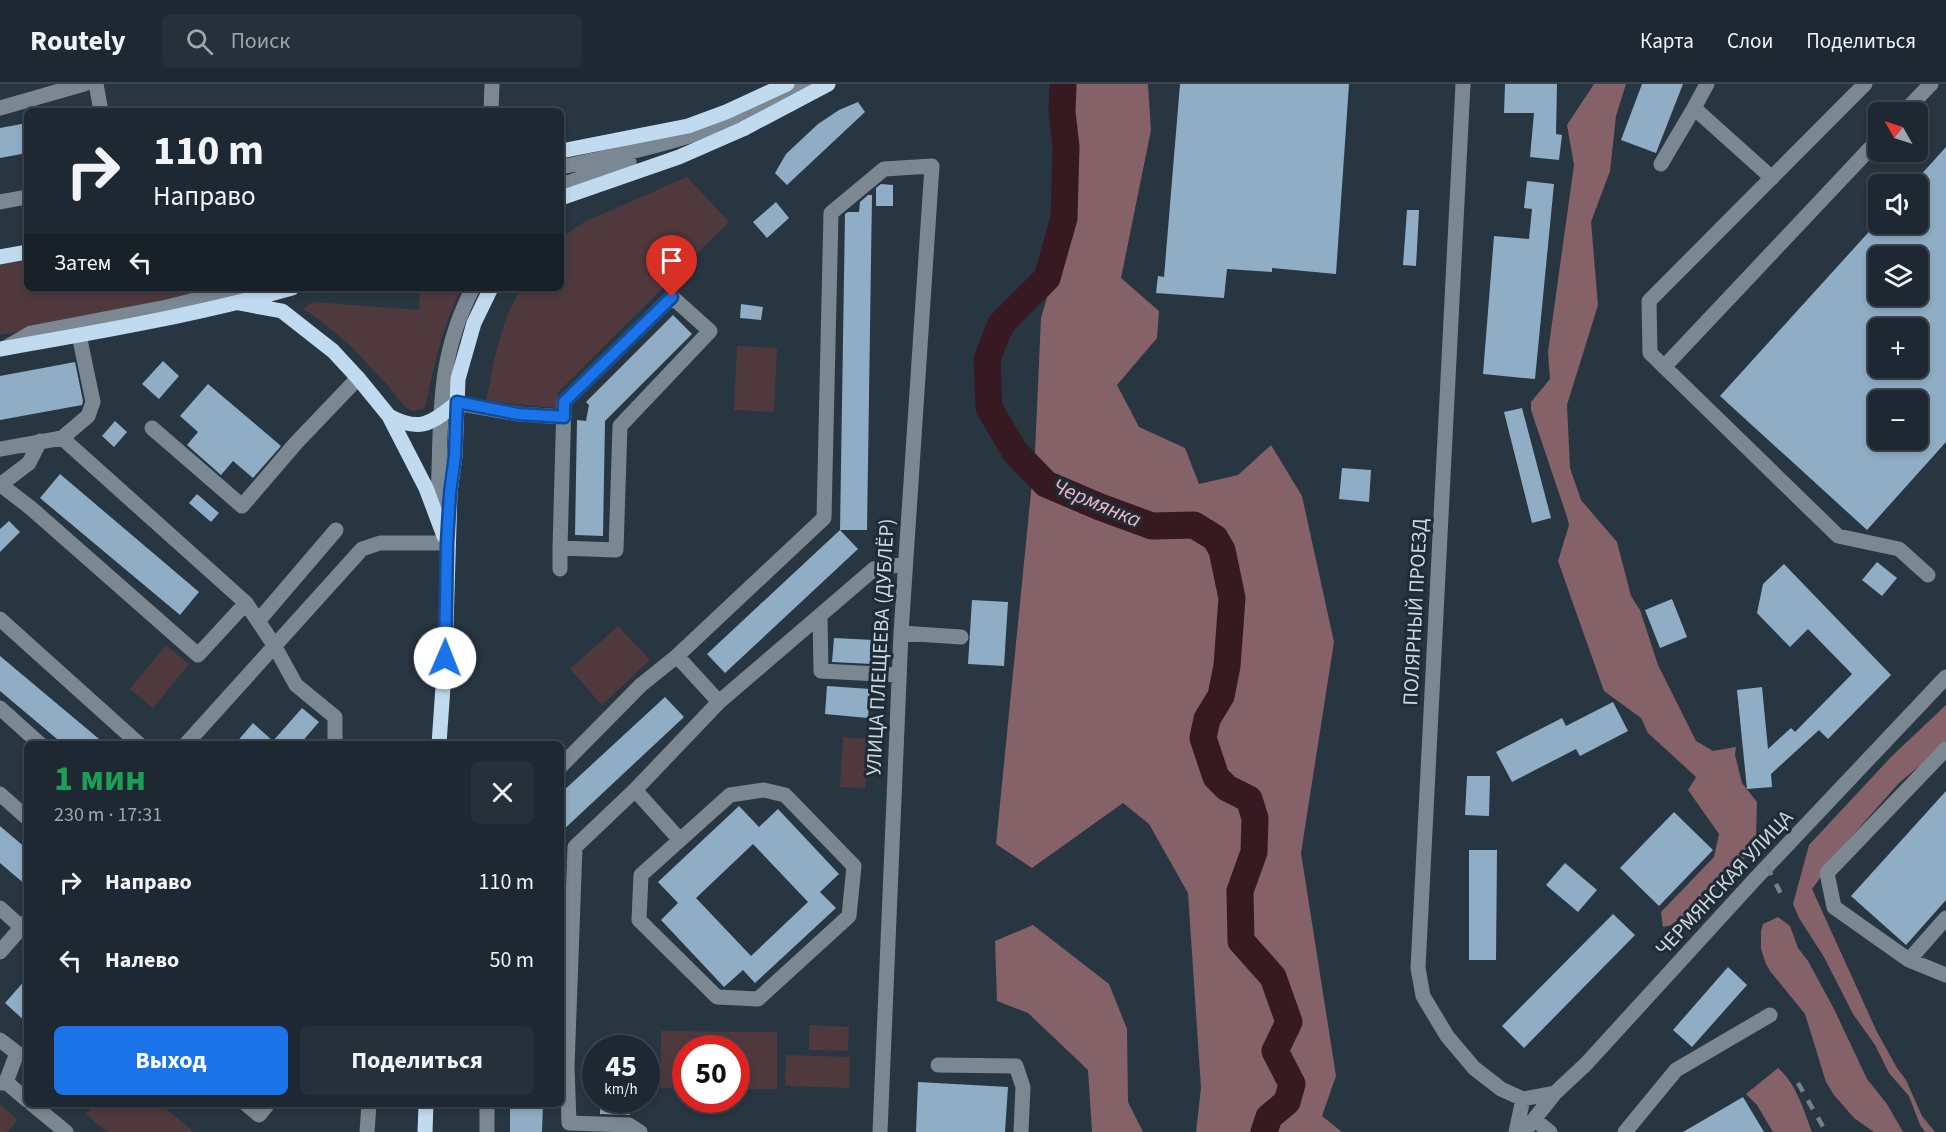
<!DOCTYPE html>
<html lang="ru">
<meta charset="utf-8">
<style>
:root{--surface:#1e2832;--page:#26303a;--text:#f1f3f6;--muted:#a1a6ac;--line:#3c444d;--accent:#1a73e8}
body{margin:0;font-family:"Source Sans 3",sans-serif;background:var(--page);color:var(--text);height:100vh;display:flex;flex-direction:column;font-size:22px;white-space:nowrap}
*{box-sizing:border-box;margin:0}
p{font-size:20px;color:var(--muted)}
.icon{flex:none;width:33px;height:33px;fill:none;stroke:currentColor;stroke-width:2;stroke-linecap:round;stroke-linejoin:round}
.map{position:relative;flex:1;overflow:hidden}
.panel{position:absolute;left:24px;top:657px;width:540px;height:366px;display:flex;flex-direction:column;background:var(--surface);border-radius:9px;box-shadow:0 3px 9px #0003,0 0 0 2px var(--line)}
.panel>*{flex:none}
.banner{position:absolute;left:24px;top:24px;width:540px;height:183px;border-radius:9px;box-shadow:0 3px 9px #0003,0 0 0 2px var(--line);background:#1e2832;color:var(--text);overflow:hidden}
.needle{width:39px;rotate:309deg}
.controls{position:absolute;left:1868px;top:18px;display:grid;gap:12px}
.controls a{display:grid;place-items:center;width:60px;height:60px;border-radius:9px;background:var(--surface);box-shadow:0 3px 9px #0003,0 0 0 2px var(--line);font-size:30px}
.speed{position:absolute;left:582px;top:951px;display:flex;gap:12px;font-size:30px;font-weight:700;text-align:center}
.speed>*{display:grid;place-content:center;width:78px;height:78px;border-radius:50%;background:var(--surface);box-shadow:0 3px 9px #0003,0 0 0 2px var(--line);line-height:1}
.speed small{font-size:15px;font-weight:400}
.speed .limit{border:9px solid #d22;background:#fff;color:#111}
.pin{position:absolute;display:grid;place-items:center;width:51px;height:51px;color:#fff;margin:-62px -26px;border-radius:50% 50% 50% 0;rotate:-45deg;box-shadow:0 0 6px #0007}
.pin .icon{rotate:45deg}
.me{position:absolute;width:66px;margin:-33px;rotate:1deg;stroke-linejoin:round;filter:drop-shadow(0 0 4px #0008)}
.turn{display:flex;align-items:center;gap:21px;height:126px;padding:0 30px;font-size:27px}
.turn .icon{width:78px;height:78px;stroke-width:2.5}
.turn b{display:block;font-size:42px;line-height:51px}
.then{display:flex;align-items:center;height:57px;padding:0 30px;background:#0003;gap:12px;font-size:22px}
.round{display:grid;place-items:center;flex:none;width:63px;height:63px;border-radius:9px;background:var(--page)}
.overview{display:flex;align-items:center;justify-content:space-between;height:102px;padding:0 30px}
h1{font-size:36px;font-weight:700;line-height:45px;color:#1e9e55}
.cta{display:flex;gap:12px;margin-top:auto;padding:12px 30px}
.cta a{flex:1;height:69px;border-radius:9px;background:var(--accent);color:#fff;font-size:24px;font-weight:700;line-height:69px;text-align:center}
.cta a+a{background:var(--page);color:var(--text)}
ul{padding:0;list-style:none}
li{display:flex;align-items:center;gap:18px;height:78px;padding:0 30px}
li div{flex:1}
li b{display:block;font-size:22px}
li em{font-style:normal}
header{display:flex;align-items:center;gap:36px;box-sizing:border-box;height:84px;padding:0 30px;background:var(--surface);border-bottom:2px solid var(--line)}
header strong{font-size:28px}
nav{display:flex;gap:33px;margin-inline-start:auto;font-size:21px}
.search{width:420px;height:54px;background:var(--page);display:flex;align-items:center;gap:15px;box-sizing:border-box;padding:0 21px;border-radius:9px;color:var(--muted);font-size:22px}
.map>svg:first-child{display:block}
.green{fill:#4f393d}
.forest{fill:#856168}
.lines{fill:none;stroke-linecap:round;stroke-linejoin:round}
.river{stroke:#371921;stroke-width:27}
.building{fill:#8fadc5;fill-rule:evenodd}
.minor{stroke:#7b8892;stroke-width:15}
.major{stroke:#c0dbef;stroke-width:15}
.rail{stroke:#76818b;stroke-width:4.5;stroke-dasharray:10 10;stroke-linecap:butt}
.route-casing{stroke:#114b97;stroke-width:15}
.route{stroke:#1a73e8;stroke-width:10}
.labels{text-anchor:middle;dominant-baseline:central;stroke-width:6;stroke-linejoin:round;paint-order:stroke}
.street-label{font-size:21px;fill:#cfd8df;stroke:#1e2c37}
.water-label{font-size:22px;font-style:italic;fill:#f6b5c2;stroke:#1e2c37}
</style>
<header>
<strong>Routely</strong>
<div class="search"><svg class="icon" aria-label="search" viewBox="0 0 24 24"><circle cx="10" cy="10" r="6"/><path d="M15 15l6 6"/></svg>Поиск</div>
<nav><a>Карта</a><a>Слои</a><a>Поделиться</a></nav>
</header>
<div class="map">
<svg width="1946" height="1048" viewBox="0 0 1946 1048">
<rect width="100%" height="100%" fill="#283642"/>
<path class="green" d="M687,93L729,138L558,308L557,324L486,317C494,277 500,239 521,204H561V154L584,138Z
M27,175V204H227L124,228L0,251V179Z
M420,204H462C442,242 434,282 425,324L414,327L405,323L389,303L352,263L320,236L303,225L313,218L419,226Z
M737,262L777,264L774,328L734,326Z
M618,542L650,576L602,621L570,585Z
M166,561L189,580L153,624L130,605Z
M843,653L868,655L865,704L840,703Z
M809,941L849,943L848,967L809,966Z
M661,947L777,948V1005H737L736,964H686L685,1004H661Z
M786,971L850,973L849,1004L785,1002Z
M0,1020L18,1036L7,1048H0Z
M95,1020H160L194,1048H107L86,1030Z"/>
<path class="forest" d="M1071,0H1148L1151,46L1121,194L1159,227L1157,254L1117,301L1139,343L1185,364L1199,400L1238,391L1271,361L1302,412L1334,558L1301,769L1336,992L1322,1032L1342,1048H1196L1201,1004L1188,809L1149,740L1123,719L1032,784L996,760L1035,368L1041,234L1072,128Z
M1594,0H1626L1616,32L1610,87L1591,138L1598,221L1567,321L1570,384L1581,416L1617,458L1631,512L1640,526L1658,581L1696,657L1713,667L1736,663L1735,671L1742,699L1757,718L1756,754L1750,768L1686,838L1663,843L1661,828L1714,773L1719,750L1688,706L1696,693L1648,649L1641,634L1604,607L1558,477L1569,441L1567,433L1531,326V318L1550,295L1548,268L1574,81L1567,41Z
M1946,621V657L1936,668L1899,699L1851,753L1812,805L1877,948L1897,984L1906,996L1922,1032L1935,1048H1925L1920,1041L1909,1012L1889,989L1875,961L1853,930L1824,873L1799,834L1793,820L1809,761L1892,672Z
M1778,833L1790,842L1798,864L1808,877L1834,925L1867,995L1887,1020L1903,1048H1874L1854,1034L1834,1011L1826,998L1805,930L1770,887L1766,880L1761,865V847L1763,840Z
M1033,841L1109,900L1127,945L1128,1018L1143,1048H1092L1088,986L1028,929L997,917L995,857Z
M1778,984C1796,999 1804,1027 1812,1048H1773L1757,1021L1746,1010Z"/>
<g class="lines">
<path class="river" d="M1063,0L1062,28L1066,63L1064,134L1047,194L1001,240L987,275L989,324L1015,368L1046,400L1100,423L1152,442L1194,441L1215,454L1222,466L1232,514L1227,582L1221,612L1207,635L1203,654L1216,693L1227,704L1249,715L1255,734L1254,768L1240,807L1241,857L1273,893L1289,938L1275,967L1292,1000L1287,1018L1269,1033L1264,1048"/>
</g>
<path class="building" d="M1180,0H1349L1336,190L1272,184V188L1227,185L1224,214L1156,209L1158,192L1164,193Z
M1505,0H1557L1556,50L1562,51L1559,76L1530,73L1534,29H1504Z
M1642,0H1683L1656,69L1621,56Z
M858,18L865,28L787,101L775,89L786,70L818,40L839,26Z
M27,39V69L0,74V44Z
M1946,63V358L1867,446L1720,312L1876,140H1917V95ZM1878,172H1917V212H1878ZM1878,244H1917V284H1878ZM1878,316H1917V356H1878Z
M1527,97L1554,100L1535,295L1483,290L1494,152L1529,155L1532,125L1524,124Z
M881,100L893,101V122H876V104Z
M868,111H872L867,446H840L845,130L848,128H859L860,118Z
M776,118L789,134L767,154L753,138Z
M1407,126H1419L1416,182L1403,181Z
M741,220L763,223L761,236L740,234Z
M673,231L692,250L605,337L603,452L575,451L577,336L586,337L589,321L586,318Z
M163,277L179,292L159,315L142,300Z
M75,278L83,317L82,321L0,336V292Z
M208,300L281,362L253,394L233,377L221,391L187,361L198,348L180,332Z
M1522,324L1551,434L1532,439L1504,328Z
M115,337L127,348L114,363L102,352Z
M1342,384L1371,386L1369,418L1339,415Z
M60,390L199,508L180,531L40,414Z
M197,410L219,429L211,438L189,419Z
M9,437L20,448L0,468V445Z
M840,446L858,465L725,589L707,570Z
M1877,478L1897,494L1882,512L1862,496Z
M1784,480L1891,591L1828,655L1819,646L1771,690L1772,703L1747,705L1737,606L1762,603L1768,665L1791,644L1795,648L1852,590L1808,545L1790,563L1757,529L1763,500Z
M1672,515L1687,553L1660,564L1645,526Z
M972,516L1008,518L1004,582L968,580Z
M834,554L874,556L873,580L832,578Z
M0,572L105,660H63L0,607Z
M827,602L870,605L868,634L825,630Z
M665,613L684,633L561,748V709Z
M1613,618L1628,647L1580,672L1576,665L1512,698L1496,668L1562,634L1566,642Z
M302,624L319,638L300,660H235L253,639L273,657Z
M1467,692H1490L1489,732L1465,731Z
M1946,707V816L1906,861L1851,812Z
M739,722L759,743L778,725L839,790L820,808L836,824L755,899L743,886L724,903L661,836L678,819L658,798ZM753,760L808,818L751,872L696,814Z
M1674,728L1713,766L1659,822L1620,784Z
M0,742L27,765V802L0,779Z
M1469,766H1497L1496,876H1469Z
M1565,779L1597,806L1578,828L1546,801Z
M1613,830L1635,851L1524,964L1502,942Z
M1728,883L1747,901L1692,963L1673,946Z
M27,894V939L5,919Z
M918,998L1008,1003L1005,1048H916Z
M1743,1013L1764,1048H1683Z
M600,1016H630V1031L600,1030Z
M510,1020H543L542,1048H510Z"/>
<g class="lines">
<path class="minor" d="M96,0L101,27
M1463,0L1418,884L1423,912L1447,952L1474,984L1501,1005L1523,1015
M1707,0L1694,24L1772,94
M1865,0L1649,217L1650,269L1838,452L1899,465L1928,491
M0,24L84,0
M491,27L492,0
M1904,28L1931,0
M1661,80L1694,24
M561,83C646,66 734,45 810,0
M561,101L629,78
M0,118L27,113
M7,263L31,249L167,223L242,204
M1664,283L1878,56
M457,319L518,330L564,333
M152,344L242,422L296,359L358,294
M62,354L246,519L274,561L296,601L335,633V660
M0,365L62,354L88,332L93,318L79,251
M0,401L29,379L40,357
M1,401L32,425L198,571L246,519
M437,431C443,348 432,282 473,204
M560,485V464L564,318L672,213L710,247L620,342L616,466L560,464
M820,533L821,587L898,591
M0,535L139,660
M259,536L336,446
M901,549L961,553
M677,572L719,618
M0,624L40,660
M186,660L362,465L380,459H447
M561,682L641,601L677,572L824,434L831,129L884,85L932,82L901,549L880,1048
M635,706L680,756
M764,706L785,711L854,782L849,832L758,915L717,913L639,836L641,791L730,711Z
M0,710L27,734
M0,824L21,843
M1946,834L1909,876L1946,891
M0,868L27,837
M1909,876L1834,823L1827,789L1946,665
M0,956L17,969L6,998
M938,981L1016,982L1023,1003L1021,1048
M0,999L6,998L27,1016
M1523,1015L1555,1009L1586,980L1756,794L1946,593
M32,1020L66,1048
M246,1020L259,1031L268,1020
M1535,1036L1550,1048
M367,1048L369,1020
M487,1048V1020
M640,1048L629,1041L569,1039L567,982L575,763L635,706L719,618L874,485L905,480
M1516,1048L1523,1015
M1524,1048L1555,1009
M1625,1048L1676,986L1770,931"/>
<path class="major" d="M561,67L688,42L726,28L787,0
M561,114L679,73L743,45L828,0
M0,173L27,168
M239,219L282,227L333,267L358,294L389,332L426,404L444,452
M0,265C98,248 196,231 292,204
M389,332C421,349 431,339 457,319
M439,660L445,574L450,408L455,372L458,295L474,239L491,204
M425,1048L426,1020"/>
<path class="rail" d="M1767,782L1781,810
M1798,999L1826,1048"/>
</g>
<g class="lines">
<defs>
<path id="route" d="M445,574L447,459L450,408L455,372L457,318L518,330L564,333V318L672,213"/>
</defs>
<use href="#route" class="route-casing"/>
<use href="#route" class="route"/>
</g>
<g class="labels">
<g class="street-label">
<text transform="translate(1415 528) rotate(-87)">ПОЛЯРНЫЙ ПРОЕЗД</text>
<text transform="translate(880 563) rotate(-87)">УЛИЦА ПЛЕЩЕЕВА (ДУБЛЁР)</text>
<text transform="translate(1724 799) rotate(-47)">ЧЕРМЯНСКАЯ УЛИЦА</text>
</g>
<g class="water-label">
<text transform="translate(1097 419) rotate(23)">Чермянка</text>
</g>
</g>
</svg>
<div class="controls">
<a><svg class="needle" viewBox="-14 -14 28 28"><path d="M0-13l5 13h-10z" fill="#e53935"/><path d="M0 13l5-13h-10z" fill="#a1a6ac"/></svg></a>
<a><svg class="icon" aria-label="sound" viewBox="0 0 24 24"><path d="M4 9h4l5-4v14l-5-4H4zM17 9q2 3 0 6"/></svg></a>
<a><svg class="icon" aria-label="layers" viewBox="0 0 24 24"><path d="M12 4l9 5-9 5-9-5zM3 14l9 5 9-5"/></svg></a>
<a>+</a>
<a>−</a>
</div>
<div class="speed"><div>45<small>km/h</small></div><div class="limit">50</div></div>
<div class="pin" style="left:672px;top:213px;background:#d93025"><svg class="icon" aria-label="arrive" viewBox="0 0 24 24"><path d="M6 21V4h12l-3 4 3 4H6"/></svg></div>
<svg class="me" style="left:445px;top:574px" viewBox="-20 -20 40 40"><circle r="19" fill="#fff"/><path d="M0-13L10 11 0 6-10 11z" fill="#1a73e8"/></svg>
<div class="banner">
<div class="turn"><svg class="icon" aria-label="right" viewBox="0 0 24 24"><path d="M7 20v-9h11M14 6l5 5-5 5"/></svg><div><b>110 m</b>Направо</div></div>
<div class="then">Затем<svg class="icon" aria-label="left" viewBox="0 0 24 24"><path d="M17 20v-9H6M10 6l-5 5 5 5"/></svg></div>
</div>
<section class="panel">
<div class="overview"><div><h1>1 мин</h1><p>230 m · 17:31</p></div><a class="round"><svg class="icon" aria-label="close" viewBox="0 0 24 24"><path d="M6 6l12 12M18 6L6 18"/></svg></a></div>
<ul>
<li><svg class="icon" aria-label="right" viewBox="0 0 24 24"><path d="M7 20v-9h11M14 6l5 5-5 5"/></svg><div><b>Направо</b></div><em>110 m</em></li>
<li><svg class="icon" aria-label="left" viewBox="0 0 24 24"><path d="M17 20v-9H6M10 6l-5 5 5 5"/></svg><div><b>Налево</b></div><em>50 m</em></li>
</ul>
<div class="cta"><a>Выход</a><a>Поделиться</a></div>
</section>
</div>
